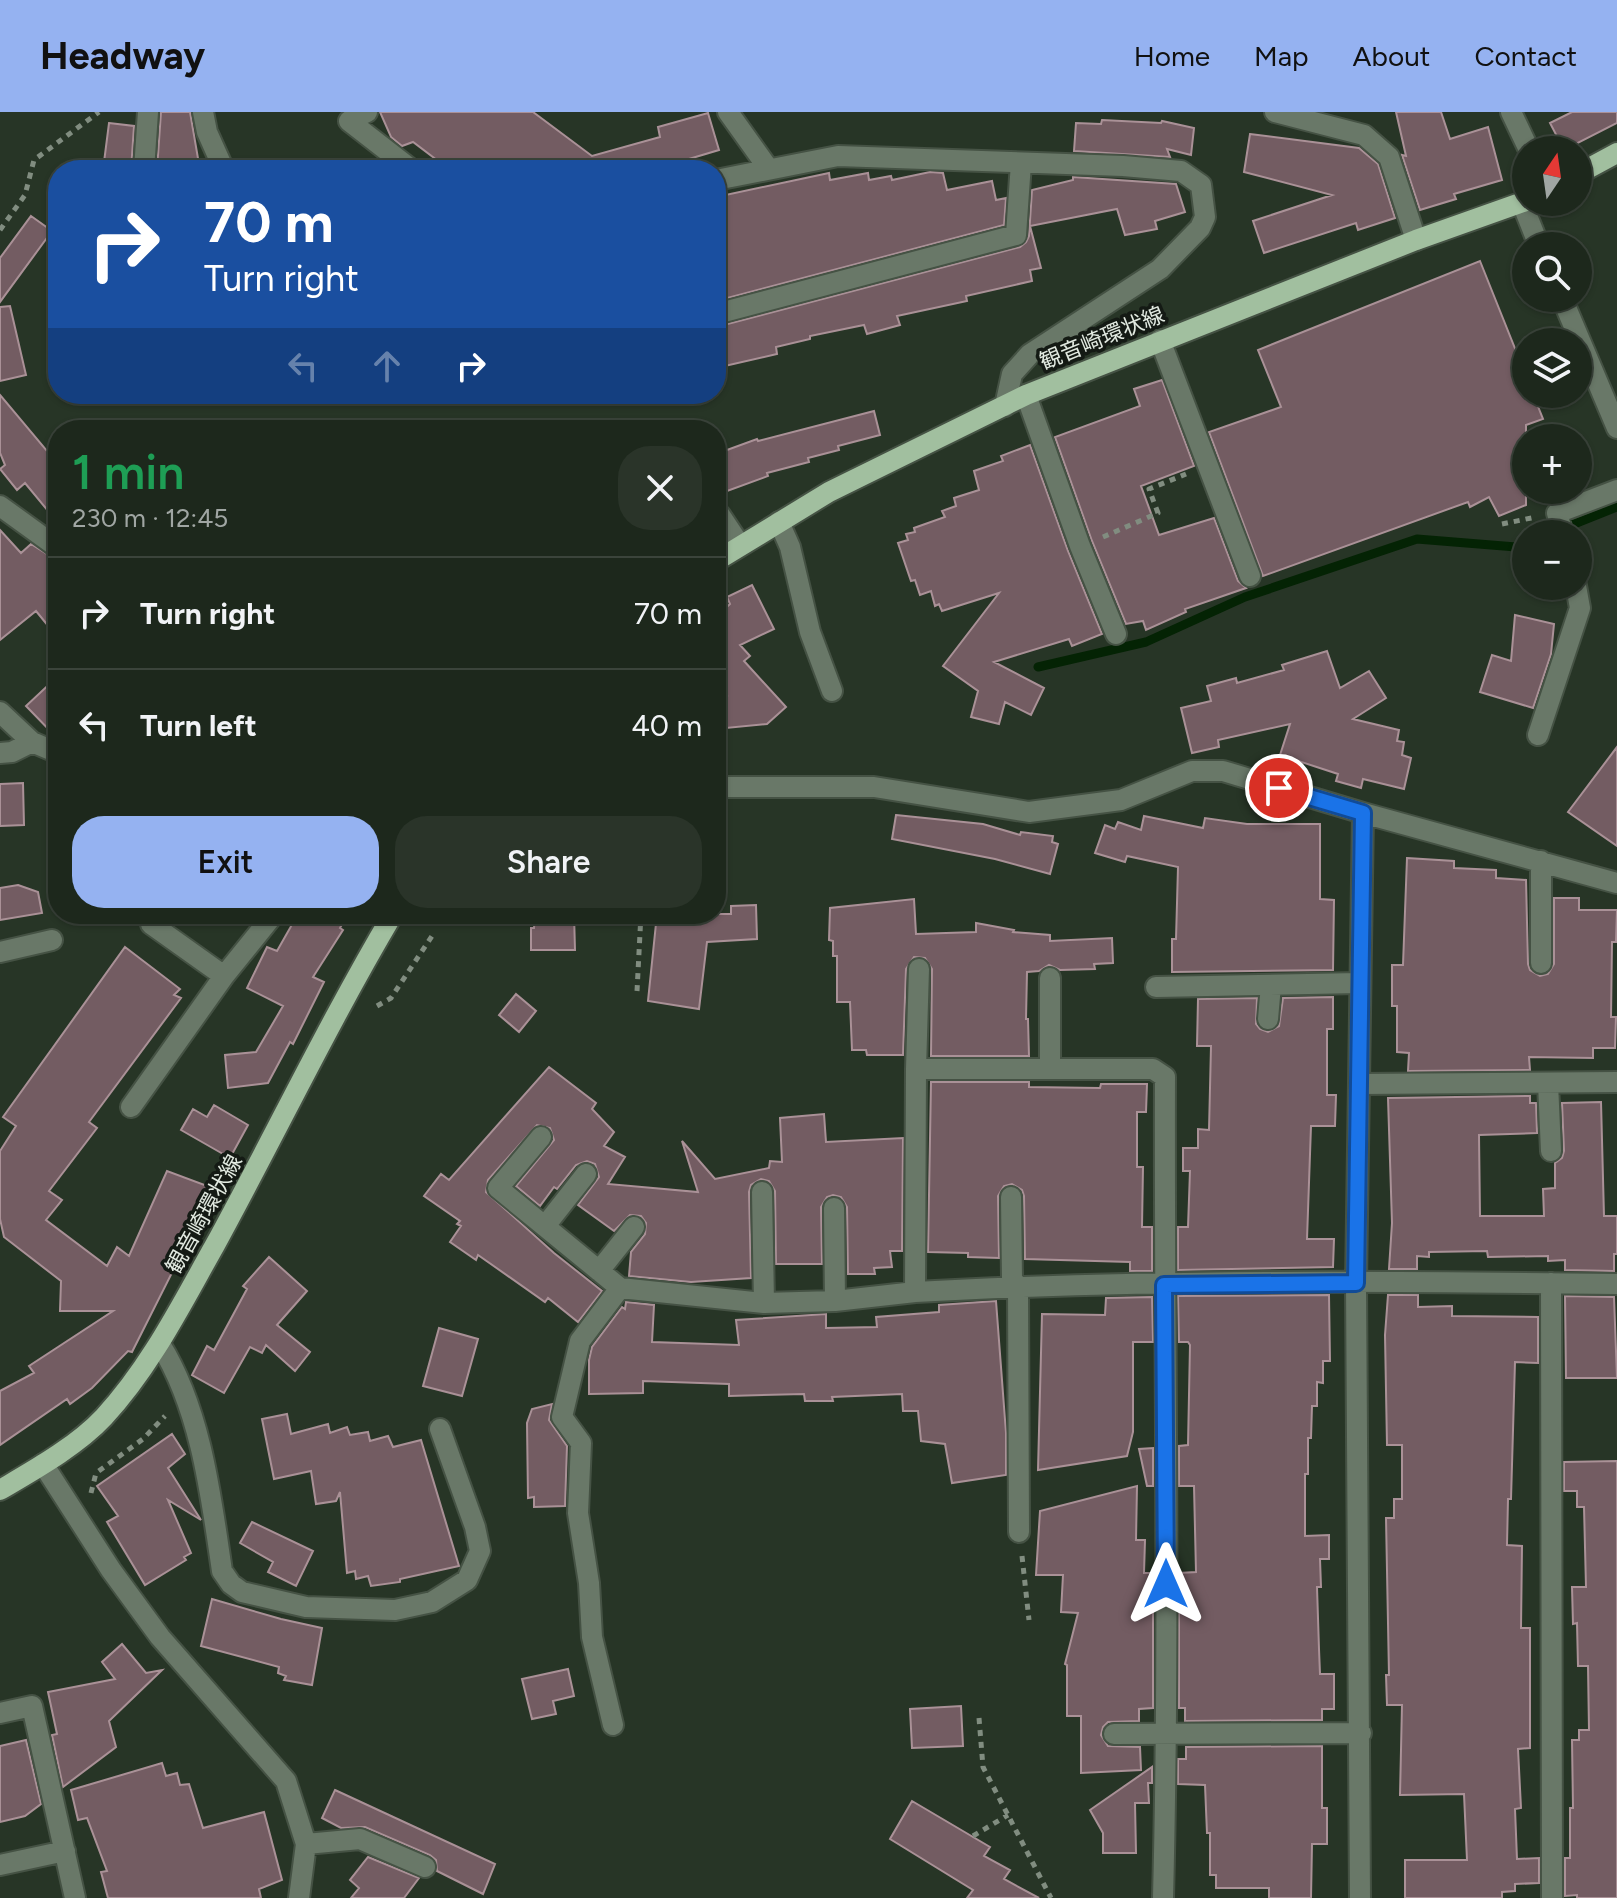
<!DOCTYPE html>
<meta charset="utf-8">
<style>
:root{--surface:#1d281c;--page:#2a3429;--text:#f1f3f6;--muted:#a0a6a3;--line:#3b443b;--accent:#95b2f1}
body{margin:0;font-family:Figtree,"Noto Sans JP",sans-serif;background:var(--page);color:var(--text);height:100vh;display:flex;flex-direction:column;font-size:30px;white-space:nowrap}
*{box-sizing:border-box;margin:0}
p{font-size:26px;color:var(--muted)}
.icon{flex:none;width:44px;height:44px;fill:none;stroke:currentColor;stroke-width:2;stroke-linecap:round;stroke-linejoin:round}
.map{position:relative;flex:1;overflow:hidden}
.panel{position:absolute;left:48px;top:308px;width:678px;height:504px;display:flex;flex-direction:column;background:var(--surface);border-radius:32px;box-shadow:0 2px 6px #0004,0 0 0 2px var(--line)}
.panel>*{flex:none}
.guide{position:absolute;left:48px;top:48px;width:678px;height:244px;border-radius:32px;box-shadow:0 2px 6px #0004,0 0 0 2px var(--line);background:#1a4fa0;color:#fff;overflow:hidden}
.needle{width:52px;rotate:13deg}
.fabs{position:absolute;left:1512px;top:24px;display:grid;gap:16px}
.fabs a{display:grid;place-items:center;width:80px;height:80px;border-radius:50%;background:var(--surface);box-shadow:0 2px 6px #0004,0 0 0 2px var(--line);font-size:40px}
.pin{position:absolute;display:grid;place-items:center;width:68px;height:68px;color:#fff;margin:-34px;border:4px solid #fff;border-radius:50%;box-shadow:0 2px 8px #0007}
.me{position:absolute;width:88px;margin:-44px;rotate:0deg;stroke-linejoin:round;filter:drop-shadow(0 0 6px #0008)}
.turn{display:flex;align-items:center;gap:28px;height:168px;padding:0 24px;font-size:36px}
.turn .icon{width:104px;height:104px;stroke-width:2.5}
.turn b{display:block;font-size:56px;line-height:68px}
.lanes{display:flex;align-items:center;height:76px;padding:0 24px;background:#0003;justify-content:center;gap:40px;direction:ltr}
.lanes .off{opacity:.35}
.round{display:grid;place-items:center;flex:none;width:84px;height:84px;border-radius:32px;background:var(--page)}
.summary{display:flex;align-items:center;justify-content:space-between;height:136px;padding:0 24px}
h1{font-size:48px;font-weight:600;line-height:60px;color:#1e9e55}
.primary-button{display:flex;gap:16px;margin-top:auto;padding:16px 24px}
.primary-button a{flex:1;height:92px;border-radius:32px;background:var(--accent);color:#111;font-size:32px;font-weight:600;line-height:92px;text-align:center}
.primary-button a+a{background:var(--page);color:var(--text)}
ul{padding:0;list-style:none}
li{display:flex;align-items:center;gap:24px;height:112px;padding:0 24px;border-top:2px solid var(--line)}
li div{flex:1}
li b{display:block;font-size:30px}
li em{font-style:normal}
header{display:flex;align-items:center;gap:48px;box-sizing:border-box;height:112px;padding:0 40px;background:var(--accent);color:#111}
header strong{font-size:38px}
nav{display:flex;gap:44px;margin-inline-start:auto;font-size:28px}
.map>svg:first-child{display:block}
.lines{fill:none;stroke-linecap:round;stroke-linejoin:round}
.stream{stroke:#042304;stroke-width:9}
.building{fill:#735c62;stroke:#aa9197;stroke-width:2}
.minor-casing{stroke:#455244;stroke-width:24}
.major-casing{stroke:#455244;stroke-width:24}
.path{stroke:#818d80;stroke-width:5;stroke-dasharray:6 6;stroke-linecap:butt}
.minor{stroke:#697868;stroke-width:20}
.major{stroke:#a1bf9f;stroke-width:20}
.route-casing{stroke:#114b97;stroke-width:20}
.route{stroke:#1a73e8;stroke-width:14}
.labels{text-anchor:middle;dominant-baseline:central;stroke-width:7;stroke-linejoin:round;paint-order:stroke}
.street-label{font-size:22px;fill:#e2eae1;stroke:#141a14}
</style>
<header>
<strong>Headway</strong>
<nav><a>Home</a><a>Map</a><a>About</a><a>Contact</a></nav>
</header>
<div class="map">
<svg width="1617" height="1786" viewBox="0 0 1617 1786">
<rect width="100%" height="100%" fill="#273526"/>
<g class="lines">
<path class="stream" d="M1549,422L1617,395
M1038,555L1146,530L1245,485L1417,427L1516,435L1526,431"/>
</g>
<path class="building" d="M161,0H190L200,58H157Z
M380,0H533L592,44L660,25L658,15L708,1L719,38L652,58H450L413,30L402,34L391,25Z
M1396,0H1441L1450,27L1488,15L1502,68L1454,82L1456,87L1420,98L1402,43L1406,44Z
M1572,0H1617V11L1564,38L1550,11Z
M1102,8L1161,11L1162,9L1194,16L1191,43L1167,37L1170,45L1074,39L1076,11L1101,12Z
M109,11L134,14L131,58H103Z
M1250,22L1359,36L1378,52L1395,106L1358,118L1356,111L1264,141L1253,109L1332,83L1244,60Z
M930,60L943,61L947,78L992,69L996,88L1006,86L1004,113L716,189V85L829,61L830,68L868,61L869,68L891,64L892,68Z
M1073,65L1176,72L1185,100L1155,109L1157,117L1125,123L1117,97L1030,114L1041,156L1030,158L1032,169L966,184L967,189L897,204L900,213L867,222L864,213L810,224V227L776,235L777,242L716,256V215L1020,135L1026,130L1029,124L1032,78L1073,68Z
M31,104L52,119L0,190V146Z
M1480,149L1526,264V282H1533L1543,307L1526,313V393L1499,404L1489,385L1470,395L1468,390L1263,464L1209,320L1281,295L1258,238Z
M10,194L26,263L0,269V195Z
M1162,268L1194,354L1141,374L1159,423L1214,406L1238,469L1246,476L1185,497L1186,500L1146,518L1143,509L1126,512L1092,429L1055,325L1140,294L1134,277Z
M0,283L58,352V420L52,416L58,411L25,371L17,378L0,357L5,353L0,341Z
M874,299L880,323L838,334L839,338L808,346L809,350L767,361L768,364L716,383V342L757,327L758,329Z
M1030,333L1068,439L1102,522L1072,534L1069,527L994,550L1044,576L1031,603L1005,590L999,612L971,605L978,579L943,554L999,481L942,499L939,492L935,494L931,479L920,483L915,468L911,469L898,431L908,428L906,422L915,420L914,416L945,405L942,399L956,394L954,386L979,378L974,359L1003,349L1001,344Z
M0,418L21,441L31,432L58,449V526L36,499L0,528Z
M752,473L774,517L740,533L750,544L744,549L786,595L767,612L716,617V593L727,584L716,572V505L730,492L727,485Z
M1515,503L1554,512L1551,542L1533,596L1480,580L1492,543L1511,549Z
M1327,539L1340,576L1369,559L1386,586L1353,607L1399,618L1397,629L1404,630L1402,643L1411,646L1404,677L1363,667L1361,676L1336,669L1338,662L1280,643L1290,612L1218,628L1219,635L1192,641L1181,596L1211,589L1207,574L1236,566L1237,571L1284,558L1282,553Z
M58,564V627L26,594Z
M1617,635V734L1568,700Z
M23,671L24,713L0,714V672Z
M896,703L983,712L1020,723L1021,720L1053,724L1052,730L1058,732L1050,762L995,747L892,727Z
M1144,704L1203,716L1205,706L1247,712H1320V787L1334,788L1333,858L1172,860V827H1176L1178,755L1127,744L1125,750L1095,741L1105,713L1115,717L1118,710L1141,718Z
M1407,746L1454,749V756L1496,758V766L1526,768L1528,852L1530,858L1540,864L1548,862L1554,852V786H1579V798H1617L1616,830H1612L1611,905H1616L1615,936H1593V946L1529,945L1530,958L1408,959L1409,941L1397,940V894H1392V853H1403Z
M18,773L38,780L42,801L0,808V776Z
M914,787L916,822L976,820V811L1014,818L1013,820L1050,823V829L1112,826L1113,851L1094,852L1095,857L1060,858L1049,853L1039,859L1027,860L1026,907H1028L1029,944H931L932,857L925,846L914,845L906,857L903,943H867L866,938H852L850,890H837V844H833V829L829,828L830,796Z
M756,793L757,827L707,830L699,897L648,889L657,802H731V794Z
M298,802H348L340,816L343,818L313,865L324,870L293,932L290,930L268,971L228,976L225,943L256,940L283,894L247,876L267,835L277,839Z
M535,802H574L575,838H531V816H534Z
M125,835L180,877L174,883L181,886L89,1010L97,1016L49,1079L62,1088L46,1108L107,1154L117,1135L129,1144L167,1059L210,1075L199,1097L205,1101L191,1123L132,1240L128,1239L92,1276L70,1292L67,1287L0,1333V1279L34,1261L29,1254L113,1199H60L61,1169L4,1125L0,1107V1039L16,1014L3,1005Z
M516,882L536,899L519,920L499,903Z
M1333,885V917H1327V983H1336L1335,1014H1311L1307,1127H1334L1333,1155L1178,1158V1115H1188L1190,1059H1183V1036H1198V1017L1209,1018L1211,934H1197L1198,887L1257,886L1256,912L1260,917L1268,920L1279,914L1283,886Z
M549,955L596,991L592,997L614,1020L604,1034L625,1045L608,1072L698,1080L682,1029L715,1067L769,1056L770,1049L782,1050L780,1006L824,1002L826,1030L903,1026L902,1139H890L892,1155L874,1156L875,1162H848L847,1095L841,1085L833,1083L827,1085L821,1095L822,1152H776L775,1079L769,1069L761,1067L751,1073L749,1080L751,1166L691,1170L629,1164L631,1140L645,1122L646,1111L641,1104L630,1103L614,1119L578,1093L599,1065L595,1052L587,1049L576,1053L557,1077L554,1075L540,1094L516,1074L554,1028L550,1016L537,1013L488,1068L486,1080L554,1141L602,1179L578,1210L548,1186L545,1190L478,1143L476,1148L450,1130L461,1114L457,1112L460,1109L424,1084L441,1062L449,1068Z
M931,970H1029V975L1100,976L1101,972H1147L1146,1000H1137V1055H1143L1142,1115H1152V1159H1130V1150L1025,1147L1024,1084L1022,1078L1012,1072L1004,1074L998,1084L999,1146L968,1145V1141L928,1140Z
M1530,984V991H1536L1537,1021L1479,1023L1480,1104H1544L1543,1077L1555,1076V1051L1562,1046L1564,1039L1562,991L1601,990L1604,1104H1617V1142H1614V1159L1565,1158V1148L1548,1149V1144L1488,1145L1487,1139L1429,1140V1145L1417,1144V1157H1389L1392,1111L1388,986Z
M214,993L248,1013L230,1046L181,1018L193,997L207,1005Z
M269,1145L307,1179L277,1213L310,1240L295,1259L266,1233L262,1241L250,1235L224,1281L192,1263L207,1234L214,1238L247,1177L243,1174Z
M1329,1183L1330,1249H1323V1271L1317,1270V1294H1312L1311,1326H1308V1362H1305V1424L1329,1423V1447H1320L1321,1475H1317L1319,1537L1320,1562H1334V1597H1322V1608L1185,1609V1596H1179V1461L1196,1460L1194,1374H1179V1334L1188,1333L1190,1233L1188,1230H1179L1178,1184Z
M1388,1183H1418V1195L1452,1194V1204L1538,1205V1251L1515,1250L1511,1387H1508L1507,1433L1522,1434L1521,1516H1530V1636L1518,1637L1521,1696L1515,1697L1517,1747L1539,1746V1771L1515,1772V1779L1502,1780V1786H1405V1748H1467L1464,1682L1400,1683L1402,1593H1387L1386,1563H1389L1386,1406H1394V1387H1402V1333H1387L1385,1223Z
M1565,1184L1614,1185L1617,1266H1566Z
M1152,1185L1153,1230H1133V1320L1127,1344L1038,1358L1042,1202L1105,1203L1106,1186Z
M996,1189L1006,1321V1363L952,1371L945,1332L921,1329L918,1299H903L902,1282L832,1285L833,1289H805L804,1282L729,1284V1272L643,1269V1281L589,1282V1248L592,1235L622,1195L625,1197L626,1190L654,1193L652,1230L739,1233L736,1208L826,1202V1216L877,1215L876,1205L939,1200V1193Z
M439,1216L478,1227L462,1284L423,1274Z
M552,1292L549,1308L567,1334L565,1394L534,1395V1385L528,1386L527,1311L532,1297Z
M287,1302L291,1322L328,1312L330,1321L347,1315L350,1323L368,1320L370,1329L388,1324L393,1335L421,1328L459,1454L400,1467V1470L371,1474L368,1464L356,1467L355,1459L347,1461L340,1380L336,1389L316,1392L311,1359L274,1367L262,1307Z
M172,1322L185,1342L168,1356L201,1408L168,1388L191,1441L184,1445L186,1448L145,1473L107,1410L118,1404L97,1374Z
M1153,1336V1374H1147L1139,1337Z
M1617,1349V1786H1577V1783L1565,1784V1746H1570V1696H1573L1572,1628H1579V1618H1589L1588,1554H1578L1577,1511L1573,1512L1572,1475H1586L1584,1395H1577V1379H1564V1350Z
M1137,1374L1136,1428H1145L1144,1461H1153V1596L1139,1597V1609L1108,1610L1103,1615L1101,1623L1108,1634L1140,1635L1141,1658L1081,1661V1604H1067V1553L1065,1552L1078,1501L1061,1500L1063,1463H1036L1040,1399Z
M252,1410L313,1439L296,1474L268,1460L273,1450L240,1431Z
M212,1487L281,1507L322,1516L312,1573L284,1568L286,1564L278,1561L279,1555L201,1534Z
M122,1532L146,1561L162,1558L109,1609L116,1635L63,1675L52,1623L57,1622L48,1580L115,1567L102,1550Z
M568,1557L574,1584L553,1589L556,1602L532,1607L522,1567Z
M961,1594L963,1634L912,1636L910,1597Z
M26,1628L41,1692L25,1704L0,1710V1634Z
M1322,1634V1696H1327V1732H1312L1311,1786H1269V1776H1216V1763H1210V1721H1207L1205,1673L1178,1672V1647H1186V1635Z
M162,1651L166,1664L177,1661L180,1673L189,1672L203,1716L264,1700L282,1768L259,1777L261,1786H108L101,1760L107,1759L87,1706L78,1708L71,1678Z
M1152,1655V1671H1148L1149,1691H1135L1136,1741H1103V1721L1090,1698Z
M335,1678L495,1752L483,1782L437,1759L436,1748L430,1743L365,1715L341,1716L322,1706Z
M912,1689L990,1735L984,1744L1010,1758L1004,1767L1039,1786H967L973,1778L890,1727Z
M368,1745L419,1766L404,1786H351L359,1776L350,1768Z"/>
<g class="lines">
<defs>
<path id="minor" d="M203,0L207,20L224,58
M367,0L349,9L412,58
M728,0L768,56
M1275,0L1364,23L1389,45L1416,128
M1511,0L1529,38
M144,58L148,0
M716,68L838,44L1123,54L1181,59L1201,73L1205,105L1200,116L1160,157L1030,242L1012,262L1005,294
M1522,91L1539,134
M1562,186L1617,316
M716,202L1016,123L1021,51
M1160,228L1250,464
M1026,283L1080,434L1116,522
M0,394L58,436
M716,401L720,403L740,433
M779,410L790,435L810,520L832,579
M1563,422L1557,401L1617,378
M0,600L32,630L58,641
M1538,623L1580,496L1576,474
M0,641L12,640L32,630
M716,675H874L1029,700L1121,688L1192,659H1223L1363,701L1356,1171L1360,1786
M1363,701L1617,771
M1541,749V851
M151,812L224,864
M0,840L52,828
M1156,875L1359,871
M1268,907L1271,873
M1050,956V866
M916,957L919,857
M1548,971L1551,1039
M1360,972L1617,970
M131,995L224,864L274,802
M541,1025L498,1076L620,1176
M762,1080L764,1191
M1011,1085L1012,1167L1018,1175L1019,1420
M834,1096L835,1189
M545,1114L586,1062
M599,1159L634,1115
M1551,1171L1552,1786
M160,1232C201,1298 211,1384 222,1459L231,1472L242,1480L306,1495L395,1498L432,1490L467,1468L480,1439L475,1415L440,1317
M43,1352L111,1458L160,1525L286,1669L306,1732L299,1786
M0,1601L32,1594L75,1786
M613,1613L592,1525L589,1471L578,1401L581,1331L562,1305L580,1229L620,1176L764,1191L835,1189L915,1180
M1114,1622L1361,1621
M306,1732L360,1727L425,1755
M0,1753L65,1739
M1163,1786C1170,1513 1164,1239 1165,965L1153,957H916L915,1180C1149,1167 1384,1169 1617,1172"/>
<path id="major" d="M1578,62L1617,41
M716,449L829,380L1026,283L1416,128L1526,89
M0,1378C34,1358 77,1334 104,1305C151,1254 181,1193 215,1133C275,1023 329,910 393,802"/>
</defs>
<use href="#minor" class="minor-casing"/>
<use href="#major" class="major-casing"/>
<path class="path" d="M0,118L25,83L34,48L99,0
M1502,412L1536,405
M1103,425L1158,401L1149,377L1186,362
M637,879L641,802
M377,894L391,886L434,821
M91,1381L96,1361L143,1327L165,1304
M1022,1444L1029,1508
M979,1606L983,1655L1051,1786
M973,1724L1008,1703"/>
<use href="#minor" class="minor"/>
<use href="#major" class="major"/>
</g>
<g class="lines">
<defs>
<path id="route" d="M1166,1472L1164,1173L1356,1171L1363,701L1279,676"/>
</defs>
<use href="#route" class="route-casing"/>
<use href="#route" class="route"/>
</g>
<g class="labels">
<g class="street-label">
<text transform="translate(1102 226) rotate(-22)">観音崎環状線</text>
<text transform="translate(204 1102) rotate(-61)">観音崎環状線</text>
</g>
</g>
</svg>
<div class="fabs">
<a><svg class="needle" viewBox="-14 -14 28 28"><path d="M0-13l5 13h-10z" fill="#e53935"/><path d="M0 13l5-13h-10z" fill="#a0a6a3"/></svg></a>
<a><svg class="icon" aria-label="search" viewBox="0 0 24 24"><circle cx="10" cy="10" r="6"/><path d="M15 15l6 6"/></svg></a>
<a><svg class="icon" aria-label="layers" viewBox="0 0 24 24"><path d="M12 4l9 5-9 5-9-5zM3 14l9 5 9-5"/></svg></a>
<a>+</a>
<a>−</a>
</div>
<div class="pin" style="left:1279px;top:676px;background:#d93025"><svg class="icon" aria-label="arrive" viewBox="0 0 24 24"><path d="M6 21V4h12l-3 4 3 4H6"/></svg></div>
<svg class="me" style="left:1166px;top:1472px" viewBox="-20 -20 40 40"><path d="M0-17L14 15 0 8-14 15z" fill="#1a73e8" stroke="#fff" stroke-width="4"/></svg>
<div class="guide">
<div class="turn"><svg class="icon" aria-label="right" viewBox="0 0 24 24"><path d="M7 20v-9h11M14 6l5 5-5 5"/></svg><div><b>70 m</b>Turn right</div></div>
<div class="lanes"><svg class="icon off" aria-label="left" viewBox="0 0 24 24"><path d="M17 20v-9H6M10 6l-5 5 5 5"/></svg><svg class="icon off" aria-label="ahead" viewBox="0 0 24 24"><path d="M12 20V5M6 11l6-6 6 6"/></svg><svg class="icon" aria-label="right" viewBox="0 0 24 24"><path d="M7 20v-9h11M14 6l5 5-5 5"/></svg></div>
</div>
<section class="panel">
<div class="summary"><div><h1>1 min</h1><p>230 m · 12:45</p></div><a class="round"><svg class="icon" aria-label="close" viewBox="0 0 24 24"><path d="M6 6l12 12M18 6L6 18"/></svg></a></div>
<ul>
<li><svg class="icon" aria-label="right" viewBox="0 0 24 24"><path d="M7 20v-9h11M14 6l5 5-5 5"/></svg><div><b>Turn right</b></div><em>70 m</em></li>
<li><svg class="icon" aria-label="left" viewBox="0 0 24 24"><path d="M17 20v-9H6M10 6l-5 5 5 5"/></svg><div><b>Turn left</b></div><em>40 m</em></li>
</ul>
<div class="primary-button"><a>Exit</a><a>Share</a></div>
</section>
</div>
